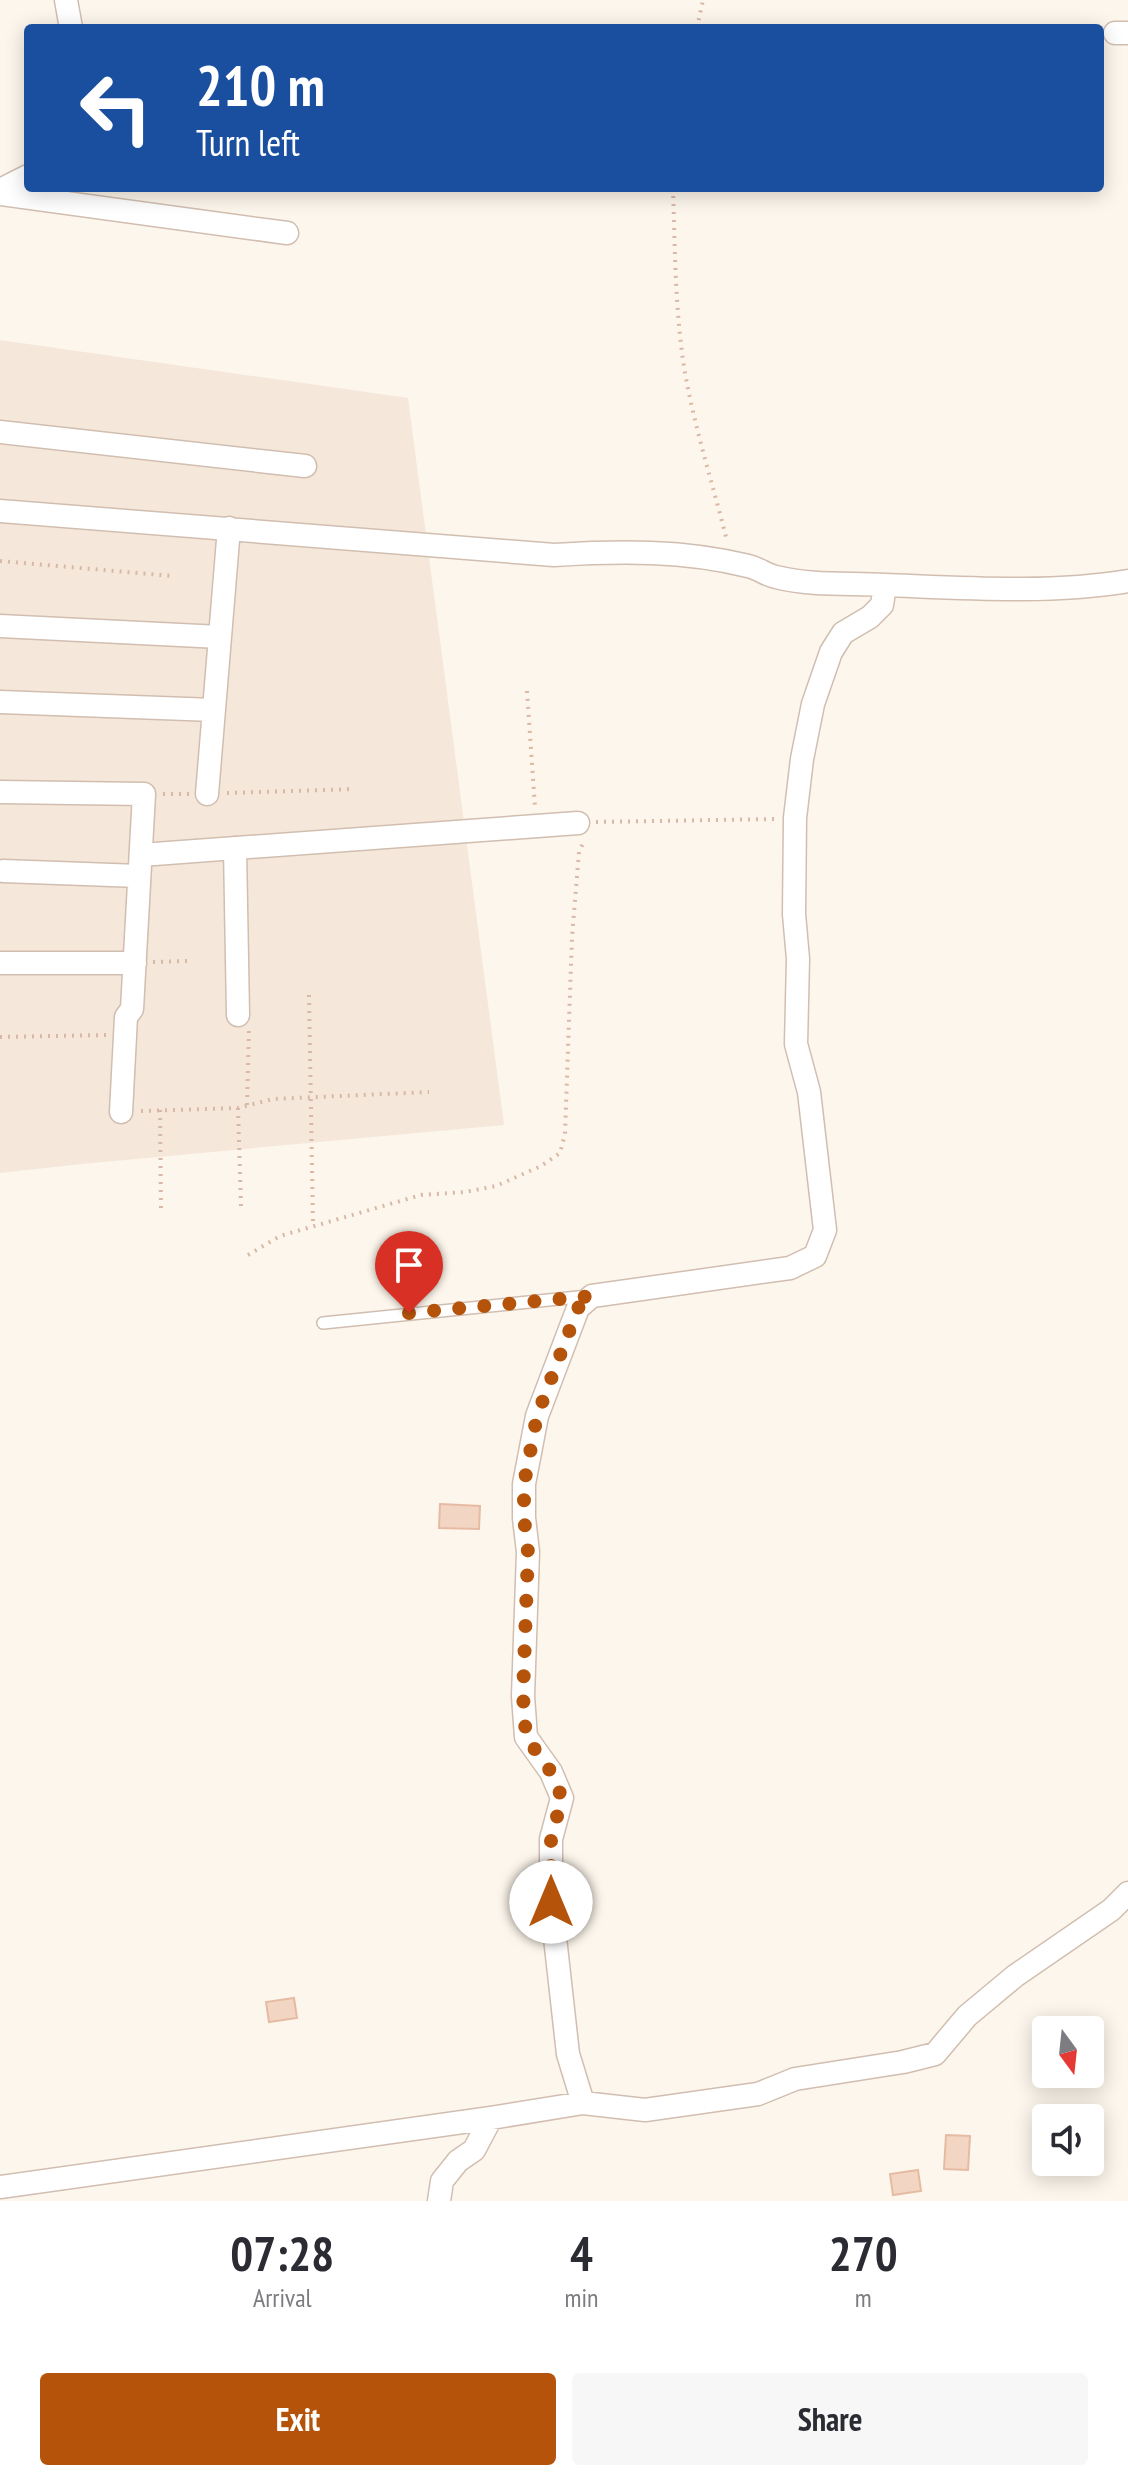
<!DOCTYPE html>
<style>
:root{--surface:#fff;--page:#f7f7f7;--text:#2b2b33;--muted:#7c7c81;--accent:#b45309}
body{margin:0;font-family:"PT Sans Narrow",sans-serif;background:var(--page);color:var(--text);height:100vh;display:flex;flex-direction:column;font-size:30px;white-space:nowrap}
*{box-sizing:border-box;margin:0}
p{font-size:26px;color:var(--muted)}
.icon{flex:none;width:44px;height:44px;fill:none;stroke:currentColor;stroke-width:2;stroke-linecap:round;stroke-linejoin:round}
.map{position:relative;height:2201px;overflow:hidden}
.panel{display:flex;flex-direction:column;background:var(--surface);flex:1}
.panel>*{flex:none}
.banner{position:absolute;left:24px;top:24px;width:1080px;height:168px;border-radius:8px;box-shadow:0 4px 20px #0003;background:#1a4fa0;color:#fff;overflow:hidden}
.needle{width:52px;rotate:165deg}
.controls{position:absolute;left:1032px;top:2016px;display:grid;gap:16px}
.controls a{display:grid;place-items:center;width:72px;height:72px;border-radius:8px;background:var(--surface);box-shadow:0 4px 20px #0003;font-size:40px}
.pin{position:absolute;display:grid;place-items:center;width:68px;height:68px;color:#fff;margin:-82px -34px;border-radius:50% 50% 50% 0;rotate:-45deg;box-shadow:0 0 8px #0007}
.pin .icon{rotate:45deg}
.me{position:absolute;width:88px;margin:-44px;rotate:0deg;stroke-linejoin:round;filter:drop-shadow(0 0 6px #0008)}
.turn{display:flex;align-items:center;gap:28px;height:168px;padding:0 40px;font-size:36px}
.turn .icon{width:104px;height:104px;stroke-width:2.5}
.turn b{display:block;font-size:56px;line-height:68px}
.eta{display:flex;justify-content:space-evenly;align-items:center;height:136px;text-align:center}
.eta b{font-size:48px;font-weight:700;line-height:56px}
.button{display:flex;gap:16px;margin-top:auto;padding:16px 40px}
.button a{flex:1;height:92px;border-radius:8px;background:var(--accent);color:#fff;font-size:32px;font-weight:700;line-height:92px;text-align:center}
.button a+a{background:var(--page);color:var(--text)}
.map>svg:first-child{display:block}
.residential{fill:#f5e8da}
.building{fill:#f3d5c3;stroke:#e6bba3;stroke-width:2}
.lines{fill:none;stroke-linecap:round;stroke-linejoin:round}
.lane-casing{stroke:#d1beb0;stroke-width:14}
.street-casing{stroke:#d1beb0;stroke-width:25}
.path{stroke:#d9b8a5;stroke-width:4;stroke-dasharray:2 6;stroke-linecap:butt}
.lane{stroke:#fff;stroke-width:11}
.street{stroke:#fff;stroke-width:22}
.route{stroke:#b45309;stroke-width:14;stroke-dasharray:0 25.2}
</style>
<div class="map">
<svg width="1128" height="2201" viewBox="0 0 1128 2201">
<rect width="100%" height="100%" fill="#fdf6ec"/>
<path class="residential" d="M0,340L408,398L504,1125L82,1164L0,1173Z"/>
<path class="building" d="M440,1504L480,1506L479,1529L439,1528Z
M294,1998L297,2018L269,2022L266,2002Z
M946,2135L970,2136L968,2170L944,2169Z
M918,2170L921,2191L893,2195L890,2174Z"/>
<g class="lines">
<defs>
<path id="lane" d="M323,1323L588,1296"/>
<path id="street" d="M66,0L71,28
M1115,33H1128
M0,190L28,176
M0,194L287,233
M0,432L305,466
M0,511L554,555C619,551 684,550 748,566C758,568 766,575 776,577C811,586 849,583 885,585C964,588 1050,594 1128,581
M0,626L220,637
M0,702L214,710
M0,792L144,794L132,1009L126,1017L121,1112
M207,794L229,528
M235,848L238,1015
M141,855L578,823
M3,871L139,876
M0,963H135
M583,2103L568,2054L551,1902V1839L562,1798L551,1772L526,1737L523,1696L528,1552L524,1518V1484L537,1416L578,1308L592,1296L790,1268L815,1256L825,1230L809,1092L796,1044L798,959L794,914L795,818L802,759L813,704L831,652L843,633L870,617L882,605L885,585
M0,2187L491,2118L583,2103L645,2110L758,2094L795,2079L903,2062L935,2054L967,2016L1015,1976L1111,1910L1128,1893
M439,2201L442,2181L458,2161L474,2150L491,2118"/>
</defs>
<use href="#lane" class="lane-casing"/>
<use href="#street" class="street-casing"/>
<path class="path" d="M697,28L703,0
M673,188C675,250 675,312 685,373C695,429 713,485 727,541
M0,561L172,576
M527,691L535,807
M227,793L353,789
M163,794H190
M596,822L775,819
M153,962L188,961
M309,995L313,1225
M0,1037L107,1035
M247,1105L249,1029
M238,1108L241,1206
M160,1110L161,1212
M141,1111L238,1108L273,1099L429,1092
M248,1255L280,1236L421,1195L465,1192L496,1186L541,1166L560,1153L565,1134L572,937L579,852L583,843"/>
<use href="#lane" class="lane"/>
<use href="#street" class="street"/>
</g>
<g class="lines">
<path class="route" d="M409,1313L592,1296L578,1308L537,1416L524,1484V1518L528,1552L523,1696L526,1737L551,1772L562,1798L551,1839V1902"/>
</g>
</svg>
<div class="controls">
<a><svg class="needle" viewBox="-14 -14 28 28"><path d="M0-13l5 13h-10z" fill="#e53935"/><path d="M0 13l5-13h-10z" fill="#7c7c81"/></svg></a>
<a><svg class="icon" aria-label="sound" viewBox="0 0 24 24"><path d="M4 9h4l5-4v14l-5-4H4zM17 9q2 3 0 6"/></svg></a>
</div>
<div class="pin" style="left:409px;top:1313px;background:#d93025"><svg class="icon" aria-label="arrive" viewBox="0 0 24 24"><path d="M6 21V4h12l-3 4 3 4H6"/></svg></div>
<svg class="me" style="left:551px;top:1902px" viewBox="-20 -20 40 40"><circle r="19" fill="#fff"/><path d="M0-13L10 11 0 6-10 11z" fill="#b45309"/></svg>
<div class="banner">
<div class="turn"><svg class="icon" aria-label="left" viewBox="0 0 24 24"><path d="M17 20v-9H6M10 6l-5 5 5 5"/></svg><div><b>210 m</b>Turn left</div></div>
</div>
</div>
<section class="panel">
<div class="eta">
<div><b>07:28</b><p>Arrival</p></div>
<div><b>4</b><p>min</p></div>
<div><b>270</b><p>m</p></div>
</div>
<div class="button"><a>Exit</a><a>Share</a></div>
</section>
